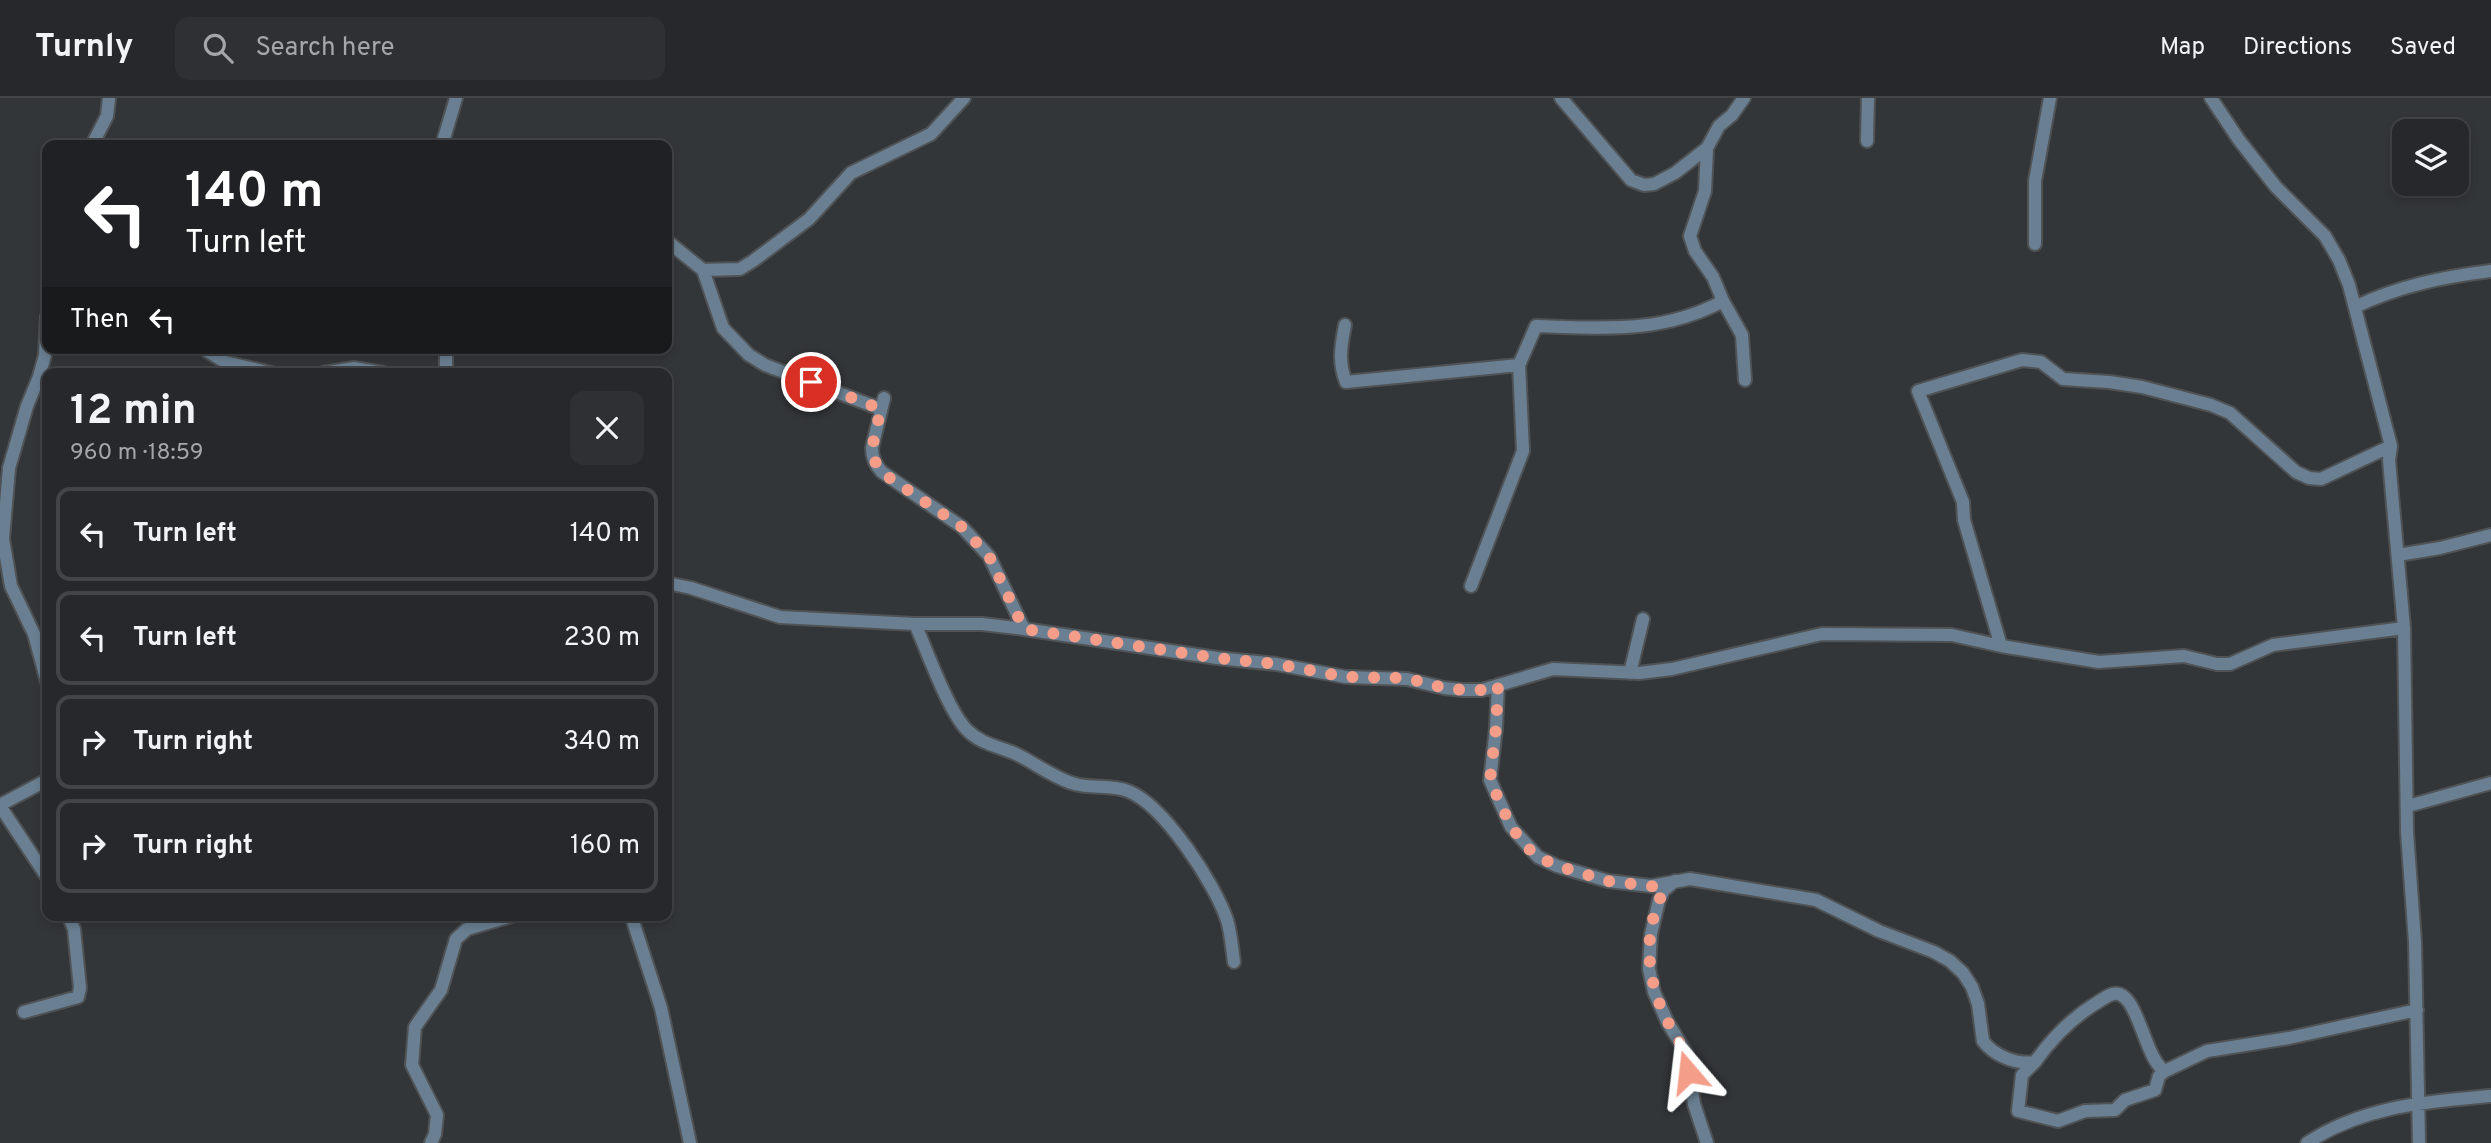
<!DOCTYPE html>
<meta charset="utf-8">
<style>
:root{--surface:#26282b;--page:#2e3033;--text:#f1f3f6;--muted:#a4a6a9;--line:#424447}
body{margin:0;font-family:Overpass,sans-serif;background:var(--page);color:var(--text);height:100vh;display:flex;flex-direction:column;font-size:26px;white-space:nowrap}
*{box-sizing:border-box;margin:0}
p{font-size:23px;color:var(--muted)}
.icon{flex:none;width:38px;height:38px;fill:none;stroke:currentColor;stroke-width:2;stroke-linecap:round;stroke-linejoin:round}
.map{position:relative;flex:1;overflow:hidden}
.drawer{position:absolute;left:42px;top:270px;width:630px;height:553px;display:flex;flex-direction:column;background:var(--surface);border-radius:14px;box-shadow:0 4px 10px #0003,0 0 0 2px var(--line)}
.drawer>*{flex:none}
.hud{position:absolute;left:42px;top:42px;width:630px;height:214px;border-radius:14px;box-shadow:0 4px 10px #0003,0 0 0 2px var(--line);background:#202124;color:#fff;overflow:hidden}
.tools{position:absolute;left:2392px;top:21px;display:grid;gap:14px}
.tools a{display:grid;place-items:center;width:77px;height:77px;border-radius:14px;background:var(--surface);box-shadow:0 4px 10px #0003,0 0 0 2px var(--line);font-size:35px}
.pin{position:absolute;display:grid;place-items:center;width:60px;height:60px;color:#fff;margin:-30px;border:4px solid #fff;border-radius:50%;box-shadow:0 2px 7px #0007}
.me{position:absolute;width:77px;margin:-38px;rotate:343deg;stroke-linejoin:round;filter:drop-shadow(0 0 5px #0008)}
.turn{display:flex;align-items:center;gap:24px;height:147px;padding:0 28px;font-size:32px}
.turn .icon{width:91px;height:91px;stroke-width:2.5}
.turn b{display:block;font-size:49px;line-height:60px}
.then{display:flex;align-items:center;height:66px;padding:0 28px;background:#0003;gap:14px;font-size:26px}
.round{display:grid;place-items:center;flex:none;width:74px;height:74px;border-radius:14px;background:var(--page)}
.overview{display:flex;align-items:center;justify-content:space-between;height:119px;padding:0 28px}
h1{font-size:42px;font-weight:700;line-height:52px}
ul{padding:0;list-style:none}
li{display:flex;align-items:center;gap:21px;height:94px;margin:0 14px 10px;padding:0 14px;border:4px solid var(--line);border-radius:14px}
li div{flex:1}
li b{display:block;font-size:26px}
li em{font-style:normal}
header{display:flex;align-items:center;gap:42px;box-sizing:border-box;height:98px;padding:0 35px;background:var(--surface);border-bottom:2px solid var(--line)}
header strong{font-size:33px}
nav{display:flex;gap:38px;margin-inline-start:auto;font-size:24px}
.search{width:490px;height:63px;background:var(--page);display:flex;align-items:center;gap:18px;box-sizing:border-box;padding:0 24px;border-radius:14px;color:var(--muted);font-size:26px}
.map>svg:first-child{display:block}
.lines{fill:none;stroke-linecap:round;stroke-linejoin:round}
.minor-casing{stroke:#505356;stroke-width:16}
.minor{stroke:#6a8092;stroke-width:12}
.route{stroke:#f49e89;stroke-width:12;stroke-dasharray:0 21.6}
</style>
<header>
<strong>Turnly</strong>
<div class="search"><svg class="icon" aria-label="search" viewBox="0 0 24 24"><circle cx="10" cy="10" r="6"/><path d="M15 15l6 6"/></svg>Search here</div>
<nav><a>Map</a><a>Directions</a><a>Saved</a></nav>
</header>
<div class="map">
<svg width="2491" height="1045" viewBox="0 0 2491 1045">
<rect width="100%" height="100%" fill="#333639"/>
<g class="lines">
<defs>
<path id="minor" d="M1561,0L1631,82L1644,87L1654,86L1675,75L1707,50L1719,28L1732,17L1744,0
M2211,0L2239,42L2276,89L2325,138L2339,162L2349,187L2391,348L2389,362L2404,530L2407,734L2415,844L2419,1045
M1867,43L1868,0
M92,47L107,18L109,0
M442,47L456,0
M1707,50L1705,93L1690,138L1695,153L1713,179L1723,203L1742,237L1745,282
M667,143L703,172L723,230L749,257L765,267L881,311
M2035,146V83L2050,0
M703,172L740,171L753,163L809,121L851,75L931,36L964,0
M2355,209C2398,188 2443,179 2491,173
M47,218L45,257L39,279L27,308L9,370L3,441L11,488L34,536L47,584
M1345,227C1341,248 1338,264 1346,284L1519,267
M446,250V275
M207,253L225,264L271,275
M324,275L354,270L383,275
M884,300L872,350C872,360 875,367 882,374L962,429L989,458L1024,531
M2398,457L2440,450L2491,437
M667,485L691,490L780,519L915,526H982L1024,531L1217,560L1276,566L1346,579L1407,581L1444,590L1463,592H1482L1553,571L1639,575L1672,571L1822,536L1952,537L2001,548L2099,564L2184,558L2217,566H2230L2273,547L2404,530
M1471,488L1523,353L1519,267L1536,228C1603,230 1662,236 1723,203
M915,526C927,552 948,613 967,632C980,645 996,648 1014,655C1034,664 1053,680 1075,686C1092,691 1111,686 1128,693C1164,707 1215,786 1227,822C1231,835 1232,850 1234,864
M2001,548L1964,422L1963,404L1918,293L2022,262L2041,264L2063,281L2109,284L2142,289L2211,307L2230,315L2296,374L2309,380L2321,381L2391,348
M1630,575L1643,521
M1498,587L1496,630L1490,682L1511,729L1538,759L1557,768L1608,783L1651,788L1690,781L1816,802L1879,833L1934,854L1950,863L1963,875L1972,889L1978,906L1983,943C1994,958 2017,967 2035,964C2052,940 2073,919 2098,904C2103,901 2108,897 2113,896C2138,890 2144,962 2165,973
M0,707L47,682
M0,708L47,779
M2408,708L2491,685
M1675,783L1664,792L1659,802L1651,836L1649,871L1654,894L1668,925L1687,956L1694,1006L1707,1045
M631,817L661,910L690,1045
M24,914L78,899L80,890L74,831L68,817
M2035,964L2022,977L2018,1013L2058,1023L2085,1013L2115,1012L2125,1002L2155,992L2159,978L2165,973L2207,953L2289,940L2417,912
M431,1045L435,1036L437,1017L412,967L415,929L441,892L456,841L467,831L515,817
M2307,1045C2363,1008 2425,1004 2491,998"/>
</defs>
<use href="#minor" class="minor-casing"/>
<use href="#minor" class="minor"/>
</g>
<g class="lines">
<path class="route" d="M811,284L881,311C876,334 866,354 881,374L962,429L989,458L1024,531L1217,560L1276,566L1346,579L1407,580L1444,590L1463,592H1482L1498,587L1496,630L1490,682L1511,729L1529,751L1538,759L1558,768L1608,783L1651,788L1664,792C1642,834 1646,883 1668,924C1678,943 1686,951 1688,974"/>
</g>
</svg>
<div class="tools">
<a><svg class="icon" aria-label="layers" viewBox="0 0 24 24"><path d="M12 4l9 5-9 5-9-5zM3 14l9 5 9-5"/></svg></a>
</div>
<div class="pin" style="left:811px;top:284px;background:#d93025"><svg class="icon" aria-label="arrive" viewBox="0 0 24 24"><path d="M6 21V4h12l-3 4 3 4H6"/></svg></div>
<svg class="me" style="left:1688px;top:974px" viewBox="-20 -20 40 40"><path d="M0-17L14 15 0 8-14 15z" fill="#f49e89" stroke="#fff" stroke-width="4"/></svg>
<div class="hud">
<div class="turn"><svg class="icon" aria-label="left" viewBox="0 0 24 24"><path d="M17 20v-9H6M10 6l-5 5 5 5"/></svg><div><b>140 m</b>Turn left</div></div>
<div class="then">Then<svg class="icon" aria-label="left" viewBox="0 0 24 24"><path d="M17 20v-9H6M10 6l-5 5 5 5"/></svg></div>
</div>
<section class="drawer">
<div class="overview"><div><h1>12 min</h1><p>960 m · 18:59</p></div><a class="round"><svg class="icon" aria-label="close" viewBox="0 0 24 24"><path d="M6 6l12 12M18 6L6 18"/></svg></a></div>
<ul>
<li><svg class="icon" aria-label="left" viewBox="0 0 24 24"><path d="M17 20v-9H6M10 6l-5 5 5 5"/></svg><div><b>Turn left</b></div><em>140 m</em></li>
<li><svg class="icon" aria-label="left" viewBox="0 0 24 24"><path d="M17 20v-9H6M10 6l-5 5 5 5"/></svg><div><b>Turn left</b></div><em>230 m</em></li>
<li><svg class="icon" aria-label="right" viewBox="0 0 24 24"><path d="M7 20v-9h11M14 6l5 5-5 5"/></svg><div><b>Turn right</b></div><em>340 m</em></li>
<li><svg class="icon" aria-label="right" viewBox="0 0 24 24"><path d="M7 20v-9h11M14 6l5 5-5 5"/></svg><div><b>Turn right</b></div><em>160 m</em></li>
</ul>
</section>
</div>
